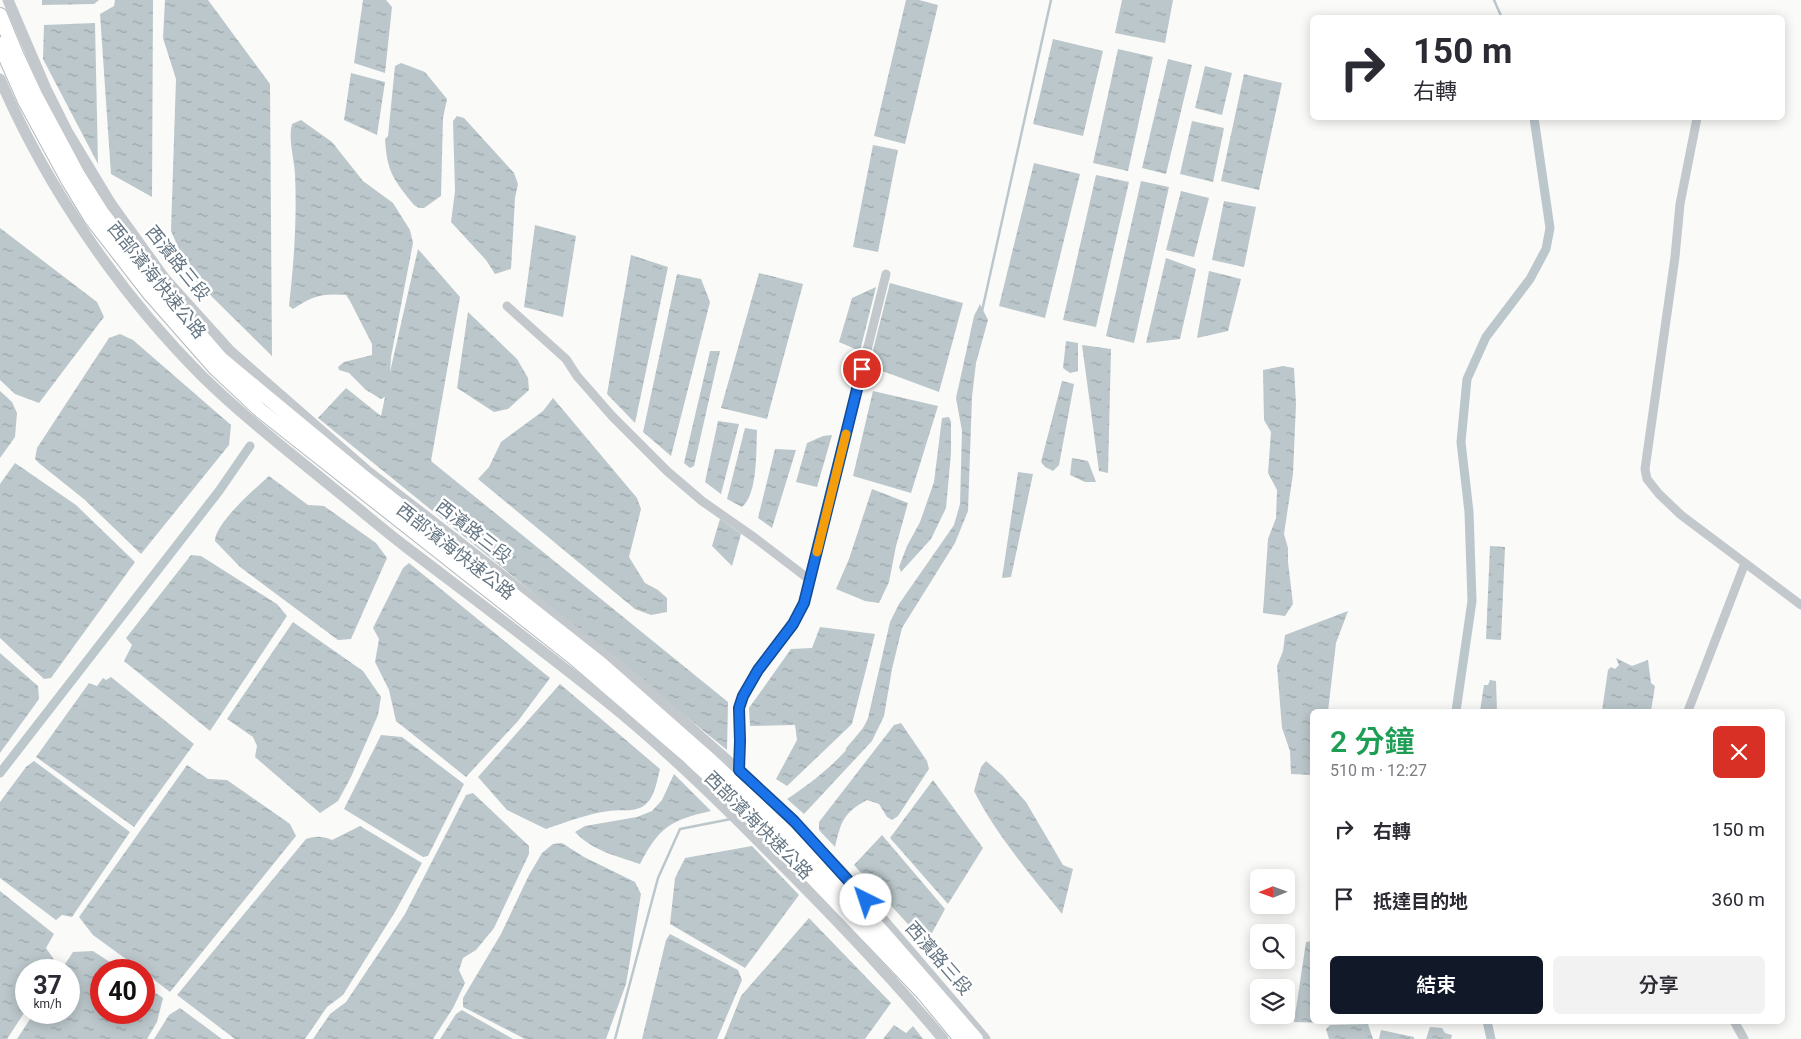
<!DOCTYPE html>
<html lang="zh-TW">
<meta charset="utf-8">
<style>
:root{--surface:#fff;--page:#f2f2f3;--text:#2b2b33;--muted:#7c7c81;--accent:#111827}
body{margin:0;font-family:Roboto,"Noto Sans TC",sans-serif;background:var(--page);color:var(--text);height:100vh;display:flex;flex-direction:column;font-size:19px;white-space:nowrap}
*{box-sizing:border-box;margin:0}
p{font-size:16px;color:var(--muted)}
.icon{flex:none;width:28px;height:28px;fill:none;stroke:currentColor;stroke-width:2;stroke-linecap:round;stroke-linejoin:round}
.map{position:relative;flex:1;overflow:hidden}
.sheet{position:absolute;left:1310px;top:709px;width:475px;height:315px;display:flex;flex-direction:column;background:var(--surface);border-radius:8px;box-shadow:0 2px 12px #0003}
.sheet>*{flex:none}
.banner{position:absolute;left:1310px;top:15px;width:475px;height:105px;border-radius:8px;box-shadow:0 2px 12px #0003;background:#fff;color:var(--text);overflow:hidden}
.needle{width:32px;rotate:269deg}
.buttons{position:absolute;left:1250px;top:869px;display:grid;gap:10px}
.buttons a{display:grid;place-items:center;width:45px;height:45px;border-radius:8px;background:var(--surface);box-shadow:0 2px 12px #0003;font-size:25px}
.speed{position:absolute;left:15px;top:959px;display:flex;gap:10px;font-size:25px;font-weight:700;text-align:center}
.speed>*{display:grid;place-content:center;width:65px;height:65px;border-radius:50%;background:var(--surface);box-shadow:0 2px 12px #0003;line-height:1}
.speed small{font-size:12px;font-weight:400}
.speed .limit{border:8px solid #d22;background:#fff;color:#111}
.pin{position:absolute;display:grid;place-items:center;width:42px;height:42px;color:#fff;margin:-21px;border:2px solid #fff;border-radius:50%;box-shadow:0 1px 5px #0007}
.me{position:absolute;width:55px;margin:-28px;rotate:319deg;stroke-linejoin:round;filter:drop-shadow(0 0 4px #0008)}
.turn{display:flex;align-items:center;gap:18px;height:105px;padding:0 20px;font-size:22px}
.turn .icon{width:65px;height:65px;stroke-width:2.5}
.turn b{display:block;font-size:35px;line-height:42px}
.round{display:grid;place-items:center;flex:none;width:52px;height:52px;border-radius:8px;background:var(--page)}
.head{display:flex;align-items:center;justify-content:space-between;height:85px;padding:0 20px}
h1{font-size:30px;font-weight:600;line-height:38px;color:#1e9e55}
.action{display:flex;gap:10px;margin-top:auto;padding:10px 20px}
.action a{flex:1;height:58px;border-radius:8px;background:var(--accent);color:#fff;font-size:20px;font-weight:600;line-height:58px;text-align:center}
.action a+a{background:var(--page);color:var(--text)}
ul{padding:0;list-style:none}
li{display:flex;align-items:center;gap:15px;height:70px;padding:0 20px}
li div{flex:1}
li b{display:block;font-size:19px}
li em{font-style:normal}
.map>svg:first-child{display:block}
.water{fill:url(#water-ripples)}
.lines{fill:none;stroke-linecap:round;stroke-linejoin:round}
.stream{stroke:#bbc7cb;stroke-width:2.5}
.canal{stroke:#bbc7cb;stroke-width:9}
.trunk-casing{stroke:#b4b9bd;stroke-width:16}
.minor{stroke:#c3c8cc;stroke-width:9}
.tertiary{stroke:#c3c8cc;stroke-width:11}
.trunk{stroke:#fff;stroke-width:14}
.route-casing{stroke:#114b97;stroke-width:12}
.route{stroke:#1a73e8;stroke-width:9}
.slow{stroke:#f59e0b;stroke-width:9}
.labels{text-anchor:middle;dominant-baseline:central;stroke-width:5;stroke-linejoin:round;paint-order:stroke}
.street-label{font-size:18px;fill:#657683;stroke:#fff}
</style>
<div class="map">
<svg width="1801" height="1039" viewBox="0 0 1801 1039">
<defs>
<pattern id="water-ripples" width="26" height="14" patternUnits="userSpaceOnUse" patternTransform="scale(1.25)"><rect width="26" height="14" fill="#bbc7cb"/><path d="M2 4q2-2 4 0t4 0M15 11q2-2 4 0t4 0" fill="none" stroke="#9ca6aa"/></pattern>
</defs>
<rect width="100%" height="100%" fill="#fafaf8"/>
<path class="water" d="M42,0H99L94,4L42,5Z
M115,0H153L152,197L111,174L100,14L114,6Z
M165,0H208L270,84L272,356L191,276L171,231L176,79L163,38Z
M363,0H386L392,7L385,73L354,63Z
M906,0H919L938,5L905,144L874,136Z
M1122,0H1173L1165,43L1115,33Z
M95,23L98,164L43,59L44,25Z
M1053,39L1103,51L1083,136L1033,124Z
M1118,49L1153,57L1128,171L1093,163Z
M1168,59L1192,65L1166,174L1142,168Z
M401,63L425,72L447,99L443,118L441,196L424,208H419L414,205C394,180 387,173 385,139L388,136L395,66Z
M1205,66L1232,73L1222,115L1195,108Z
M351,73L385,82L377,135L344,120Z
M1244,74L1282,83L1259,190L1221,181Z
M457,116L464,118L514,173L518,184L515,198L511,269L495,274L486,260L451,222L455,191L453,121Z
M301,120L332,142L363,181L393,203L410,230L413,243L391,357L390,372L418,249L460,297L431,461L728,702L727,750L318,418L346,388L381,416L385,397L381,399L366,390L349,373L339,370L338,367L344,362L372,355V344L350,301L346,295C323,293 312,296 293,309L289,306C294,262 297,219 295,174C294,157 288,140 292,124Z
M1192,121L1224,128L1213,182L1180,174Z
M873,145L898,150L878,252L853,247Z
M1034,163L1080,174L1045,318L999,306Z
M1096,175L1129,182L1096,327L1063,320Z
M1141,181L1169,187L1134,343L1106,336Z
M1181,191L1209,198L1194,257L1166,250Z
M1224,201L1256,207L1244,267L1212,260Z
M535,225L576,236L563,317L524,307Z
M0,228L97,302L104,317L39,403L15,394L0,380Z
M631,255L668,267L635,423L607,394Z
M1166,258L1196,269L1180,339L1146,343Z
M1209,271L1241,279L1228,331L1197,338Z
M759,273L803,284L767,419L721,408Z
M677,274L701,279L710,302L671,456L643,432Z
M890,283L963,303L939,392L869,366Z
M876,287L860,351L839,342L852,298Z
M980,304L988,320L976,363L972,397L968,511L955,543L902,628L892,669L884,716L872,741L804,814L787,799C814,782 856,748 868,718L890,622L899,604L954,525L960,504L962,431L956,398L974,316Z
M468,312L517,359L528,378L529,390L508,409L494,412L457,388Z
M120,334L133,340L231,425L229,445L141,554L85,500L40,464L35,459L37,448L109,338Z
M1066,341L1078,343V371L1070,373L1063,368Z
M1082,345L1111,349L1108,473L1099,471Z
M710,351H720L694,466L690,468L684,463Z
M1283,366L1294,368L1296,404L1293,474L1284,534L1288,548V562L1293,604L1285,616L1263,613L1268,539L1276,518L1277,490L1268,473L1271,432L1264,420L1263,370Z
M1062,381L1074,384L1059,465L1053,471L1045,467L1041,462Z
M0,391L12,402L17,413L15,437L0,458Z
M873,391L938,406L911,493L853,476Z
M553,398L637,498L641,509L629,557L645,583L658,590L667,598V612L651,615L635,609L478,479L489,467L501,442L543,411Z
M949,417L951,422V453L946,508L931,539L901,572L899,567L907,546L920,522L934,482L942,418Z
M718,421L739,424L721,494L705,482Z
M745,428L757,430C756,450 758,494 742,507L727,499Z
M832,435L817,487L796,482L807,443L823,436Z
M775,449L796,450L772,528L758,518Z
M1072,458L1088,461L1096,482H1085L1070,475Z
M15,463L76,505L135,562L51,678L44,679L0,638V484Z
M1018,472L1033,474L1011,577L1002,578Z
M269,476L308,505L324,506L376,543L387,558L351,639L338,640L240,567L215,541C215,523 255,489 269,476Z
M872,489L908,503L896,546L889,582L879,603L865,601L836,589L849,559Z
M720,519L741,534L732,566L712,546Z
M1490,546L1505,547L1501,640L1486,639Z
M191,555L201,556L277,604L287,616L210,731L124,661L132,645L126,638Z
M409,563L550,678L518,721L466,777L396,721L389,690L375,662L379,639L373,628L403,568Z
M1348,611L1336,643L1328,711H1312V775L1291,774L1290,751L1282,728L1277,666L1283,651L1285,635Z
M293,622L363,671L381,697L378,715L351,777L338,801L320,813L255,757L257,746L253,737L227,719Z
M820,627L875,634L852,724L787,786L776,779L797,740L795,725L750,726L749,708L791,649L812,648Z
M0,653L38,686L39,699L0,753Z
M1616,658L1632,666L1648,660L1651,683L1655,686L1651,711H1602L1608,670L1611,667L1615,669L1619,665Z
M111,677L194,744L134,827L36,757L89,683L97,686L103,678L106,680Z
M1490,680L1496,681L1497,711H1480L1484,685H1488Z
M560,684L660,769C657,780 655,796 646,804C637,813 620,809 609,811C587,814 566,822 546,829L507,810L478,777Z
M901,723L927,761L929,769L898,816L892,820L887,817L879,804L867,800C843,813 841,822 835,847L819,830V822L894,725Z
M381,735L402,737L464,784L428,856L423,857L344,809Z
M34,761L130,832L72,917L62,915L56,920L0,878V802L26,767Z
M986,761L1003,776L1026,802L1063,865L1073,869L1062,914C1031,875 996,835 974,791L981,767Z
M187,765L208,779L227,780L290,824L296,836L170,992L144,972V970H141L93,935L79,917Z
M674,774L711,811C671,820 659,827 640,864C619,857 591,850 575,832L585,826L637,817L652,811L662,800Z
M933,780L983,848L948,904L890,838Z
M473,793L529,846V854L494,928L476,950L463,958L459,970L465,983L453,1008L433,1039H313L330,1014L346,1002L405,914L466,795Z
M360,826L422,863L395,912L343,995L327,1007L305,1039H235L177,995L306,839C316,836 322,836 332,840Z
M882,835L945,909L926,944L854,865Z
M562,843L584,857L635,882L641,894L626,984L606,1039H525L463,1007V998L501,934L529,875L542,853L553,844Z
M752,846L799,895L745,968L670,924L675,878L685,858Z
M0,891L54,934L46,948L57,964L53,970H26V1010L7,1039H0Z
M809,918L891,1003L865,1039H724L741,996Z
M670,934L738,970L742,980L717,1039H642L666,940Z
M1312,941V1021H1324V1023L1294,1022L1306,942Z
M93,951L122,970H101V1012H144V985L163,998L157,1022L147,1039H17L34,1013L69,1012V970H61L73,952Z
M180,1008L222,1039H154L169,1015Z
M462,1010L513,1039H440L456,1014Z
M1368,1024L1373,1039H1329L1326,1029L1330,1025Z
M894,1025L906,1033L913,1026L923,1039H883Z
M1430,1027L1442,1028L1445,1033L1452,1035L1451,1039H1426Z
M1381,1030L1414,1037V1039H1379Z"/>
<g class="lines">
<path class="stream" d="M1494,0L1502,18
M982,311L1051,0
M847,749L863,730
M615,1039L658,878L680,829L731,819"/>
<path class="canal" d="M1456,711L1472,601L1469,512L1461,442L1467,379L1486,337L1530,279L1546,249L1550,228L1534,118
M0,773L219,491L250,446
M1487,1021L1491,1039"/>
<defs>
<path id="trunk" d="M0,15L16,54L35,95L78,175L102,213L158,286L221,359L361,475L601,664L711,761L778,824L872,920L976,1039
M0,44L25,101L68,180L91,218L150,294L215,368L261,411L573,657L687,755L765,828L924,994L961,1039"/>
</defs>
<use href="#trunk" class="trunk-casing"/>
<path class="minor" d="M1697,118L1680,204L1675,257L1645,469L1647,479L1659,494L1681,515L1801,605
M507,306L566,359L577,376L612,416L667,471L702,501L755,538L810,580
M1688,711L1745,563
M739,770L740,741L739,708L743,696L758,670L793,624L804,603L886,274
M1734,1021L1744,1039"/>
<path class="tertiary" d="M8,0L46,89L67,131L111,204L165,279L230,351L366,470L631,675L771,799L842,872L985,1039
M0,79C46,186 119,293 202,376C243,416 288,451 332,487C357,507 381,528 406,547C473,598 540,648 606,701C665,748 719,801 771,854C831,914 889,974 943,1039"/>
<use href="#trunk" class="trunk"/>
</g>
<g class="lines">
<defs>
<path id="route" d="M862,369L804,603L793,624L758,670L743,696L739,708L740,741L739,770L794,821L866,900"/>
</defs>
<use href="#route" class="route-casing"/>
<use href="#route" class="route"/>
<path class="slow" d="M817,552L846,434"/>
</g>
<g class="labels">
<g class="street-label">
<text transform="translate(178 263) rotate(51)">西濱路三段</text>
<text transform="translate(157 280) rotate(51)">西部濱海快速公路</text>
<text transform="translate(474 531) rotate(38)">西濱路三段</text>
<text transform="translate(456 551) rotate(38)">西部濱海快速公路</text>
<text transform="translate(759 825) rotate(45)">西部濱海快速公路</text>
<text transform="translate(939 958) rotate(49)">西濱路三段</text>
</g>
</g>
</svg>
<div class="buttons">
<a><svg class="needle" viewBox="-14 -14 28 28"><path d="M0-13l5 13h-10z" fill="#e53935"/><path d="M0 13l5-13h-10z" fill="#7c7c81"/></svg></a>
<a><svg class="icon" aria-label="search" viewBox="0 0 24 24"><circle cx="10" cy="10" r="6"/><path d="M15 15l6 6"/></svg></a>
<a><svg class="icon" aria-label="layers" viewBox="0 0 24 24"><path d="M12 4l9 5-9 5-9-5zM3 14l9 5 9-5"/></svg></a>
</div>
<div class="speed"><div>37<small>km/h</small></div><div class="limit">40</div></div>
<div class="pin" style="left:862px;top:369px;background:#d93025"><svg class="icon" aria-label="arrive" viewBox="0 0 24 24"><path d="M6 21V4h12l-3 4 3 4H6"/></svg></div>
<svg class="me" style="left:866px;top:900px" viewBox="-20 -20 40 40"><circle r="19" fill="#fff"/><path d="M0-13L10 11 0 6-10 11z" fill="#1a73e8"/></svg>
<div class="banner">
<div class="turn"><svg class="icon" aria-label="right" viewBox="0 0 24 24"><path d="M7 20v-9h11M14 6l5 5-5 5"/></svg><div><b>150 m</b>右轉</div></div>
</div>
<section class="sheet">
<div class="head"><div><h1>2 分鐘</h1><p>510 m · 12:27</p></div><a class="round" style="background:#d93025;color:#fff"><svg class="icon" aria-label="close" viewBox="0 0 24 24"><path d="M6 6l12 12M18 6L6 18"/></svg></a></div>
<ul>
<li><svg class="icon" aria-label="right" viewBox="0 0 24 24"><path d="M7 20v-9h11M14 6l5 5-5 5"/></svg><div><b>右轉</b></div><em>150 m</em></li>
<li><svg class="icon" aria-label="arrive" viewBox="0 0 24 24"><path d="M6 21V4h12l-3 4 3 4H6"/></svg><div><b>抵達目的地</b></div><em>360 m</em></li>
</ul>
<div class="action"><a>結束</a><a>分享</a></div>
</section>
</div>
